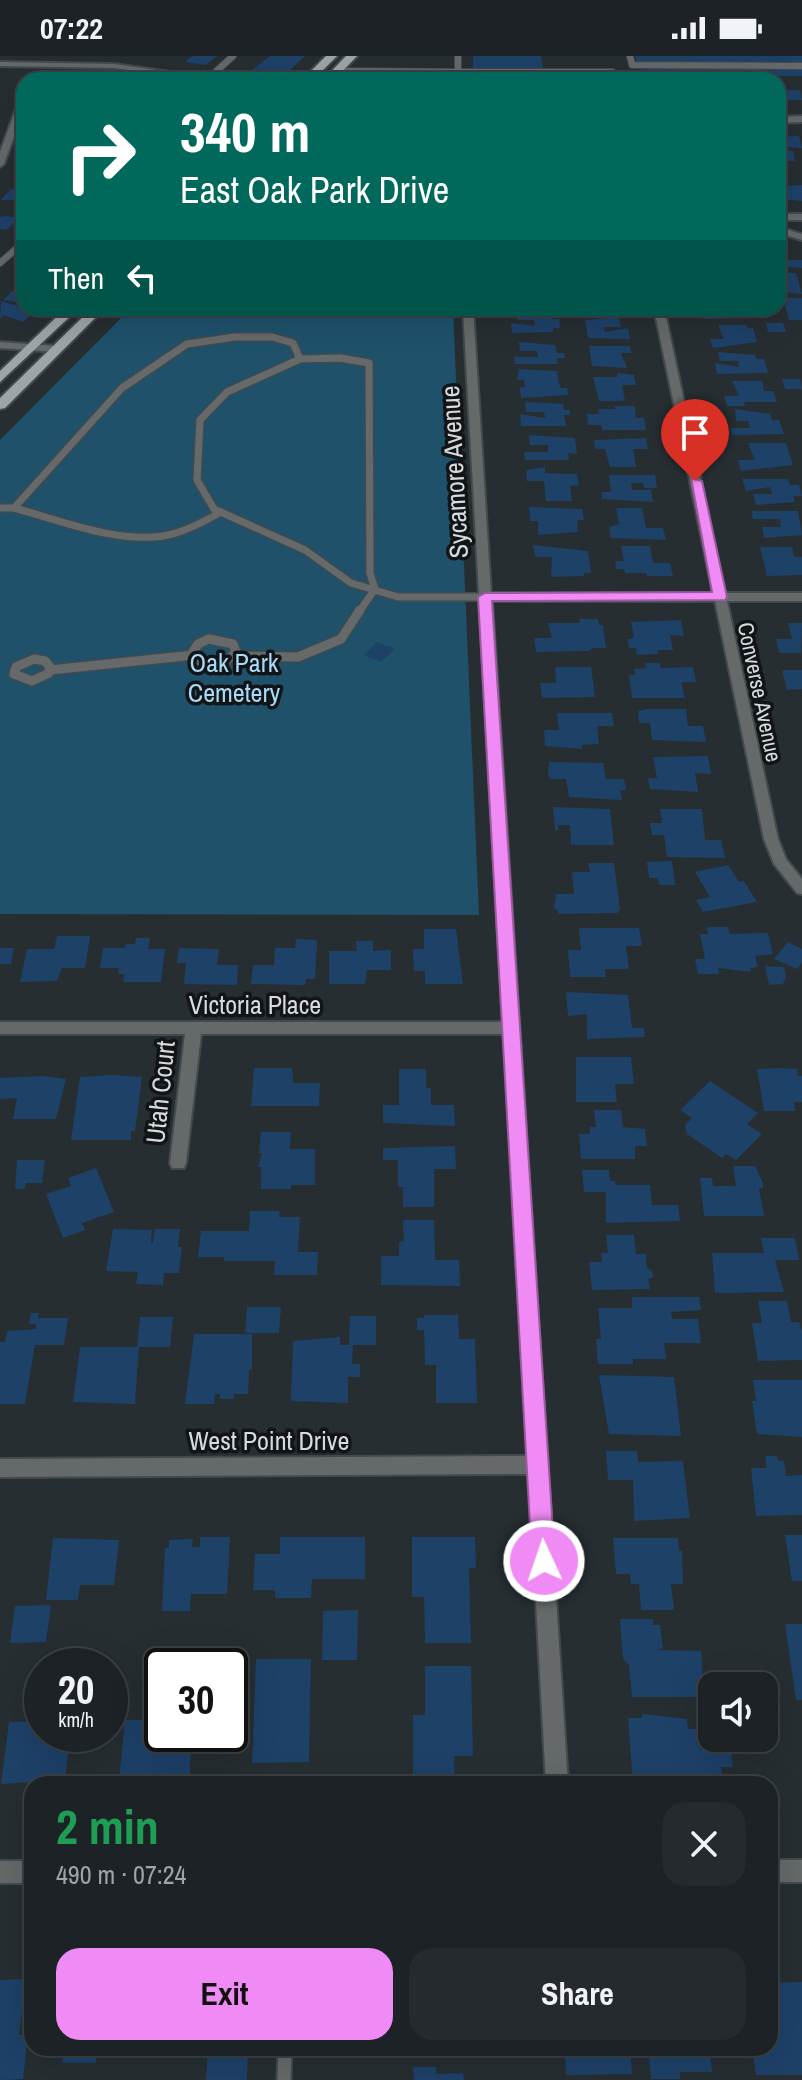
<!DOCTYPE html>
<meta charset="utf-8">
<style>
:root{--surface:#1c2226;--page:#252a2e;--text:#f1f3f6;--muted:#a0a4a7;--line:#3a3f43;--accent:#f08bf5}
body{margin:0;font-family:"Archivo Narrow",sans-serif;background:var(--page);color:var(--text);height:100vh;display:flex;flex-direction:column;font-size:30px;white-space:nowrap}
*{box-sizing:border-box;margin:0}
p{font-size:26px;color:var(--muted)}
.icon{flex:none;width:44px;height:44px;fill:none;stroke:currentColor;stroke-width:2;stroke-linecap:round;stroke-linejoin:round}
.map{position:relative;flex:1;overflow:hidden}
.drawer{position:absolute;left:24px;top:1720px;width:754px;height:280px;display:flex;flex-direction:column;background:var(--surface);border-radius:24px;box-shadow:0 8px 32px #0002,0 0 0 2px var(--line)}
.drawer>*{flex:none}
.top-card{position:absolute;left:16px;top:16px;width:770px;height:244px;border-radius:24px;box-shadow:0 8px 32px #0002,0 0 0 2px var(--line);background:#00695c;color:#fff;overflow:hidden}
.buttons{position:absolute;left:698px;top:1616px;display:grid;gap:16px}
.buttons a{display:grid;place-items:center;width:80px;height:80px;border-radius:16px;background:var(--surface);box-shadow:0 8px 32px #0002,0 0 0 2px var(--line);font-size:40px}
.speed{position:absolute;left:24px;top:1592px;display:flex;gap:16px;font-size:40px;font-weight:700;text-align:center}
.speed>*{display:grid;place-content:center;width:104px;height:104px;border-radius:50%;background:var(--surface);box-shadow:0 8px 32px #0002,0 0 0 2px var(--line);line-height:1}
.speed small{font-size:20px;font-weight:400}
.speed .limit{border:4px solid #111;border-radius:12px;background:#fff;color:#111}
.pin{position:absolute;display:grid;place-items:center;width:68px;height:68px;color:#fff;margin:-82px -34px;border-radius:50% 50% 50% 0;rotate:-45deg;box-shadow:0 0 8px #0007}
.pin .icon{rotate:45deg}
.me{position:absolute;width:88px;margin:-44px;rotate:357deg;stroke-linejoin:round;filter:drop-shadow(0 0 6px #0008)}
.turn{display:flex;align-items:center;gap:28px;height:168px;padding:0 32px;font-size:36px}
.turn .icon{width:104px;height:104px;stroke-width:2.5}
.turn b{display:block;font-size:56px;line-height:68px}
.then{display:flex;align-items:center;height:76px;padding:0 32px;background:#0003;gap:16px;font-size:30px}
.round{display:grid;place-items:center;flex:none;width:84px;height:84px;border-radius:24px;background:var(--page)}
.overview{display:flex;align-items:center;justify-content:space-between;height:136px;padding:0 32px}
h1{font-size:48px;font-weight:700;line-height:60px;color:#1e9e55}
.cta{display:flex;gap:16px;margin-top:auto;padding:16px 32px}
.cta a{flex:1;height:92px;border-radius:24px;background:var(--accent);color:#111;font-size:32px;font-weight:700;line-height:92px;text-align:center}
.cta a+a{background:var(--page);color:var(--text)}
.status{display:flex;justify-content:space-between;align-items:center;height:56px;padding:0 40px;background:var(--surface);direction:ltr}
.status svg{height:22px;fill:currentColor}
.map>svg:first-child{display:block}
.green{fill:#1f516b}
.building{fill:#1e4168}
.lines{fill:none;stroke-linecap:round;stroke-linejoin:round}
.lane-far3-casing{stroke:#424a4e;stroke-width:8}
.lane-far2-casing{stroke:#424a4e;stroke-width:10}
.lane-far1-casing{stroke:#424a4e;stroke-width:12}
.lane-casing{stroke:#424a4e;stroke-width:17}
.street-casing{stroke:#424a4e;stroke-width:4}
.primary-casing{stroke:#424a4e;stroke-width:4}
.lane-far3{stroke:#65696a;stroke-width:6}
.lane-far2{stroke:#65696a;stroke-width:7}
.lane-far1{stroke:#65696a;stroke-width:9}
.lane{stroke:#65696a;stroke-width:13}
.street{fill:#65696a;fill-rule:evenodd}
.primary{fill:#9da5a8;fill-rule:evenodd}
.route{fill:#f08bf5;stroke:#9c5a9f;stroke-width:2}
.labels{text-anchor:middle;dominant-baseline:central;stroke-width:7;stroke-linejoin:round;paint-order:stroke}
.far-street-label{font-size:22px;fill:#d7dbde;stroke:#121517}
.street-label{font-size:26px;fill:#d7dbde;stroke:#121517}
.park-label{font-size:26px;fill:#a8d9f6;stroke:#121517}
</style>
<div class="status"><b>07:22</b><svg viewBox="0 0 49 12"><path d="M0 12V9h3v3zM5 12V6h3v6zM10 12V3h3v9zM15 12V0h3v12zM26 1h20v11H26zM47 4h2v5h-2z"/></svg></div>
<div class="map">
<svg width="802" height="2024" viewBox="0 0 802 2024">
<rect width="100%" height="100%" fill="#262e32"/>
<path class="green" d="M131,252H453L479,859L0,858V384Z"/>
<path class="building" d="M192,0H217L206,9L185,6Z
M270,0H305L286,18L252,14Z
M473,0H541L543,13H473Z
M635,0H802V8H637Z
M641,13H802V20H741L742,24H733L731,20H643Z
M782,34H800L802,44H785Z
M799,80L802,92L778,90V81Z
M778,95H793L795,105H780Z
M802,129V145L780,143L778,130Z
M11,133L24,134V144H1Z
M5,160L20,162L6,174L0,173V161Z
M778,190H783L788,204H802V212L778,210Z
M778,217H796L802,238L778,235Z
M17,231L24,232V247L3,244Z
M783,242H802V264H789Z
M1,245L24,252H38L23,266L4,259L0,263Z
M723,252H750L753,262L703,263L702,256H724Z
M517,256L551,258L552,263H559L560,272H553V276L512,277L511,267L535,270L534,264H517Z
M619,261L621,271H604L605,276L628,272L630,283L588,282L585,264Z
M766,267H783L786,276H768Z
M718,269H746L747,272H753L757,286L713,292L710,283H724Z
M519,286L555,289L557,297H564L565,302H557L558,308H515L514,301H538L537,295H520Z
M589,290H630L631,297H621L627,312L592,310Z
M718,296L755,299L756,303H764L768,317L717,318L715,307L739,311L738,305H720Z
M519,313L557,315L559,328L561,332H567L568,339L521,342L520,331H525L524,324H517Z
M618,317L634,319L636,329H622L625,345H599L593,321H617Z
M782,323H800L802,333H785Z
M732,325H762L764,335H773L777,346H744L745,350H727L724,340H739Z
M525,346L563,348L564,354H570V359H564L566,370H521L520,358L545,362L544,356H526Z
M614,350H635L636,362H644L646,374H602L601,369H588L587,358H599L598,353H615Z
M735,353L770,358L772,364H779L784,378L733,379L730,372H750L748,365H736Z
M529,379L575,382L577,398L568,397L569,404H525L524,396H548V389H530Z
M646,382L648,393H633L636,411H610L605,393H595L594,384Z
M748,387H786L793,409L741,415L738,404H755Z
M545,411V417L577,418L579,429L570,430L572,445H546L544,425H527L526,414Z
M609,419H655L657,432H644L643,427H631L632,434H651L653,446L602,443V436H611Z
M742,423H788L790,429H799L802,440H793L795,446L756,449L753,438H772L770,431L746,435Z
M529,451L582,453L584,464H577L578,476L538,479V465H530Z
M616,452H642L646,472H663L666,484L611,482L609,471L619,468Z
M751,455H798L802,479L764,482L762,471H781L780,463H753Z
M533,489L588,495L591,517H584V520L551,521L552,501H535Z
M621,490H650L653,507H670L673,520H647L646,517H625L624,513H616L615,505H624Z
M760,491H792L794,501H802V519L767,520Z
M579,563H598L599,569H603L606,592H593L589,595L536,596L534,582H552L548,567H580Z
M681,564L684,580L670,579L673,594H658V598L637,599L636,592H629L627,583L634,582L631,566Z
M788,567H802L801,597H779L776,583H792Z
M377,586L395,593L381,606L364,599Z
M645,607H660L661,612L693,611L696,626H681L685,642H632L629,619H635L634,613L646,612Z
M555,611H591L595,641L542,642L540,627H556Z
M782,614H802V633L787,634Z
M647,653H686L688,670H703L706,686L652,684L650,667H639L638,655Z
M557,657H612L614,670H597L599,688L582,689V693L545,690L544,674H559Z
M708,700L711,718L695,717L698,736L650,733L648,722H657L653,701Z
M549,706L603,707L606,723H624L626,734H620L622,744L569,741L566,723H551L548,720Z
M553,751L610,753L614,789H571L570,769H558V774H555Z
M660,753H702L705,784H721L725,802L667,801L664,779H652L650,767H662Z
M672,805L675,829H659L658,822H649L647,806Z
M588,807H614L620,854L617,857L558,858L557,853H554L556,838H574L572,816H590Z
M728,809L739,826L744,825L757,846L703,856L696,844L710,841L695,816Z
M707,871H728L730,878L768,877L773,898L755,900L758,911L750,912L751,916L718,912L719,918H698L695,903H705L700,878H708Z
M579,872H639L642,890H626L629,913H605L606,921H570L568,894H581Z
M424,873H456L463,928H425V915H414L413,893H424Z
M57,880H90L85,912H62L57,925L20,926L27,893H54Z
M136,882H150L148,893H165L161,926H123L124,918H118L119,912H100L103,892H125L126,888H135Z
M296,883L317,884L315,923H306L305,929L251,928L253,909H274L275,892H295Z
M356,885H373V895L391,894V914H367L365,928H329V895H357Z
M788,886L802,893V907L797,913L774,903Z
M0,892H14L11,908H0Z
M179,892L219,893L217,909H238L237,929L184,928L186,907H177Z
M765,910L784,911L786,921L783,928L769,929Z
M566,936L628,939L632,972H644L645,981L587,983V958L568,960Z
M576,1001H631L634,1028H615L617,1046H576Z
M254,1012H292L293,1027H320L319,1050H251Z
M778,1012L797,1013L798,1020H802V1046H794L795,1055H764L757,1013Z
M399,1013H426V1032H431V1049H454L455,1070L383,1067V1049H399Z
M112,1019L142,1021L135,1075H131V1084H71L80,1021Z
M42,1020L66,1023L56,1063H13L17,1042L0,1043V1022Z
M710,1025L758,1057L747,1068L762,1078L736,1104L726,1098L722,1102L687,1078L685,1069L692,1062L680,1054Z
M594,1054H621L623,1071L645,1073L647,1090H635V1103H581L579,1078H590V1071H596Z
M261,1076H291L290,1093H315V1129H291V1133H261V1111H258L262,1097H259Z
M455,1090L456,1113H434V1151H403V1131H398V1104H383V1092Z
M17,1104H45L42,1127H26L25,1133H15Z
M733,1110H755L763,1127V1132H759L764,1160H704L700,1122H712L713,1130H736Z
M96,1112L114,1156L82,1167L85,1174L63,1182L46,1138L71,1130L68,1122Z
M582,1114H609L610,1125H615L616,1129H650L652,1149H678L680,1165L606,1167V1136H584Z
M250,1155H280L279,1161H300L298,1196H318L317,1219H274L275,1205H224V1201H198L201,1175H249Z
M403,1164H434L435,1204H459L460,1230L381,1229V1200H399V1186L404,1185Z
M113,1173L152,1174L151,1187H153L155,1173H180L178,1191H182L179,1217H164L163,1229L136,1228L138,1216L106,1215Z
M606,1179H634L636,1198H646L647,1212L652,1215L653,1221L648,1223L650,1233L592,1234L589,1206H602L601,1197H608Z
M761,1182H795L799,1204H775L784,1236L715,1237L712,1197H764Z
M632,1241H699L701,1254L671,1256L672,1263H698L701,1287H664L666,1303H633V1308H598L596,1283H601L598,1252H632Z
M758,1245H787L791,1266H799L802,1275V1304L758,1305L752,1267H762Z
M247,1251H281L279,1277H245Z
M31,1257H39L38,1262H68L64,1289H35L25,1348H0V1286H5L7,1275L36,1273V1268H29Z
M424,1259H458L459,1283H475L477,1347H436V1309H425L424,1274H417V1262H424Z
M350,1260H376V1289H353L352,1308H360V1321H348V1347L291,1345L293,1285L340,1281V1289H349Z
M140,1261H173L170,1291H139L135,1348L73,1346L80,1291H137Z
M194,1278H252V1313L249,1314L248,1338H234V1343H220V1338H215L214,1348H185Z
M599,1319L674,1321L681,1380L609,1378Z
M753,1324H802V1381L757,1378L752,1345H756Z
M606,1395H637L638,1406L683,1405L690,1462L634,1465L633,1424H608Z
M766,1400H777L778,1405H784L786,1420L802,1419V1459L756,1460L751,1412H766Z
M785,1479H802V1525H792Z
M200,1481H230L227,1538H191L190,1555H162L165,1492H169V1484L193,1483L192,1491H200Z
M280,1481H365V1523H312L311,1542H275V1534H253L255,1498H280Z
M412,1481H475L476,1512H469L471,1587H425L424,1541H412Z
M53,1482L119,1484L114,1529H80L78,1544H46Z
M613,1482H678L679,1495H682L683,1528H671L674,1554H641L639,1528H631L630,1518H616Z
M51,1549L46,1586L10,1587L15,1550Z
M358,1554L357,1604H322L323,1555Z
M620,1563H653V1569H660L663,1592L656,1594L701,1595L703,1620H731L732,1630H712V1654H704L705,1641H632L629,1609L623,1603Z
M785,1568H802V1644H796Z
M256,1603H311L309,1706L252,1707Z
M425,1610H471L473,1700H454L455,1728H413V1659H425Z
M642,1658L687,1663L688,1673H712V1682H729L733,1711H721L723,1728H633L628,1662H642Z
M125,1664H162V1678H192L189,1728L119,1725Z
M42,1665V1678H70L65,1724L1,1728L9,1666Z
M26,1923L19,1979H28L23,2023L0,2024V1924Z
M802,1926V2019H756L752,1992H770V1927Z
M64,1992H97L96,2007H62Z
M208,1992H248L247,2024H206Z
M478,1992H506L507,2000H478Z
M561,1992H630L632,2018L566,2019L565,1997H561Z
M648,1992H740L741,1997H710L712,2016H680V2023H651Z
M413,2011H436V2018L463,2017L464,2024H414Z"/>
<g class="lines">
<defs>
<path id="lane-far3" d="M630,0L632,9L802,10
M337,15L458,16V0
M458,16H612
M209,22L233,0
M0,207L24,186"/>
<path id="lane-far2" d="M0,452H14
M221,456C203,466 183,477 163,480C114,487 60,464 14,452L122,332L187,288L235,281H272L293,287L300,303
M375,533L370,517L369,307L340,302L300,303L227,336L200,364L197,424L214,453L305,494L351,527L398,541H485
M359,556L375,533"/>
<path id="lane-far1" d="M209,583L233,588L236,596C224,610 211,610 195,603L193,596L198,588Z
M234,600L298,601L341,583L360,554
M34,603L45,605L50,611L49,617L32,625L14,618L16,611Z
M50,614L194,599"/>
<path id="lane" d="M284,2024L285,1992"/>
<path id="street" d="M0,6L114,8L227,24H204L114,12L0,10Z
M24,40V53L4,108L0,111V96L20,42Z
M802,60V66L778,67V61Z
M778,158H802V164H778Z
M778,171L802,178V184L778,177Z
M463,252H473L491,537H713L654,252H664L725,537H802V545H727L778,783L786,803L802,823V838L797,837L774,808L764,783L715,545H492L568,1728H546L529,1418L0,1421V1403L528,1400L504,978H201L186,1107L184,1112H172L170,1107L185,978H0V966H503Z
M0,286L57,290L62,293L57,296L0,292Z
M770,1804H802V1826H770Z
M0,1805H32V1827H0Z"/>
<path id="primary" d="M326,0H337L313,24H302Z
M346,0H357L334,24H323Z
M66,252H79L0,326V315Z
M92,252H105L5,352L0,353V342Z"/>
</defs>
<use href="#lane-far3" class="lane-far3-casing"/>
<use href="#lane-far2" class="lane-far2-casing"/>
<use href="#lane-far1" class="lane-far1-casing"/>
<use href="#lane" class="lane-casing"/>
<use href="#street" class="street-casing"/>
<use href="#primary" class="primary-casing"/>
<use href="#lane-far3" class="lane-far3"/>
<use href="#lane-far2" class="lane-far2"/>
<use href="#lane-far1" class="lane-far1"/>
<use href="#lane" class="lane"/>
<use href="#street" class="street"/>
<use href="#primary" class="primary"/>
</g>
<path class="route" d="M691,422L702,425L727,541L725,544L492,545L555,1505L552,1512L544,1516L536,1512L532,1505L478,541L485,537L712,536Z"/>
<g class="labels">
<g class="far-street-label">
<text transform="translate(760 636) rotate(78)">Converse Avenue</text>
</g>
<g class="street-label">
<text transform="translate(454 416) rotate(-93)">Sycamore Avenue</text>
<text x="255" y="948">Victoria Place</text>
<text transform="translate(160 1036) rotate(-84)">Utah Court</text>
<text x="269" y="1384">West Point Drive</text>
</g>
<g class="park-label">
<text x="234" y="606">Oak Park<tspan x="234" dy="30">Cemetery</tspan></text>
</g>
</g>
</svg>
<div class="buttons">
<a><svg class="icon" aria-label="sound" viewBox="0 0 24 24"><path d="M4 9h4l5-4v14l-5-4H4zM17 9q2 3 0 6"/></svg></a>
</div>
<div class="speed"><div>20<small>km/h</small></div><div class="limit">30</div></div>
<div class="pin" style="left:695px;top:425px;background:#d93025"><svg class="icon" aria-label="arrive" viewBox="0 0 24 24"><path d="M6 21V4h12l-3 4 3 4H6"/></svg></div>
<svg class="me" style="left:544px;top:1505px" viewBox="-20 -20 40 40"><circle r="17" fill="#f08bf5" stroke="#fff" stroke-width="3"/><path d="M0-11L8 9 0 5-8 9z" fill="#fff"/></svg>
<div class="top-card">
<div class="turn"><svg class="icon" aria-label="right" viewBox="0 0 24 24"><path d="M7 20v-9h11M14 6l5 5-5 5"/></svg><div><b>340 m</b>East Oak Park Drive</div></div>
<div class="then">Then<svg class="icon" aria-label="left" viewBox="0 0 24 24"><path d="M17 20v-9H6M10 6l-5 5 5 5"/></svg></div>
</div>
<section class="drawer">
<div class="overview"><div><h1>2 min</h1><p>490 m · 07:24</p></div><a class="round"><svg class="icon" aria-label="close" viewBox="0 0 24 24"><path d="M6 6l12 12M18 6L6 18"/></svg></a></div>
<div class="cta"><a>Exit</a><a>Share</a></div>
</section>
</div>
